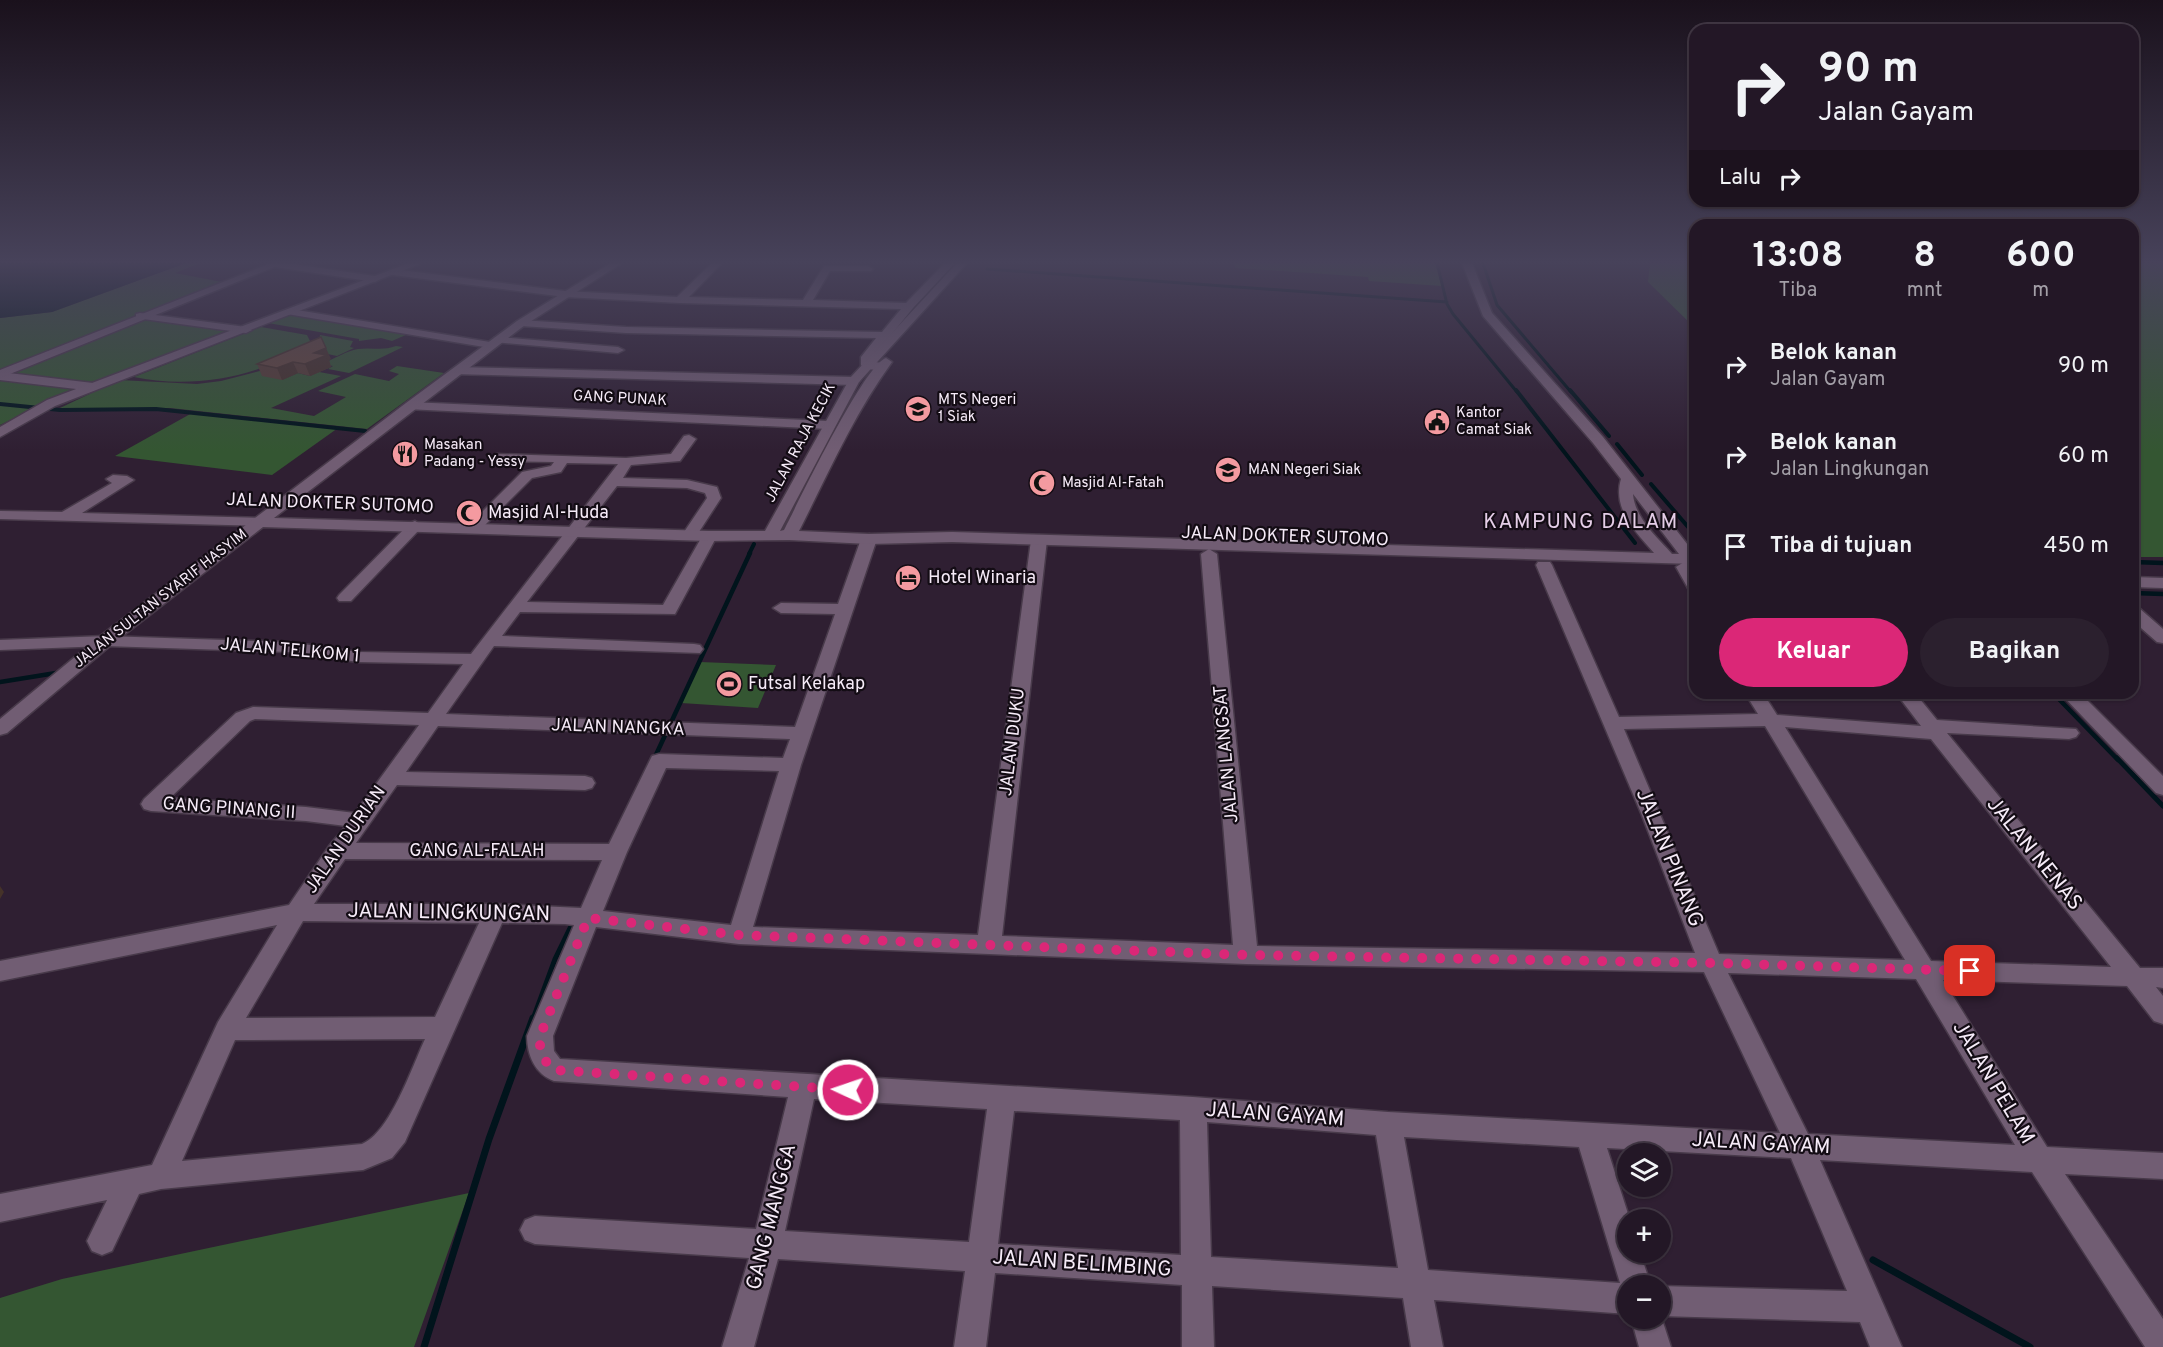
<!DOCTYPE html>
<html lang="id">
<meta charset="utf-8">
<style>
:root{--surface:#231726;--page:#2b202e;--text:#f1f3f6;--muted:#a39fa7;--line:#403643;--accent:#db2777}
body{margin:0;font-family:Overpass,sans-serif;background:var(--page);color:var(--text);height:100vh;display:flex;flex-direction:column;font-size:22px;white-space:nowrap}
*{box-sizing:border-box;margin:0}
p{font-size:20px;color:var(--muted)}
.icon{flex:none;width:33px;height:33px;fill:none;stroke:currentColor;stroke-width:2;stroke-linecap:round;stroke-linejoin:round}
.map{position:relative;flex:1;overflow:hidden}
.side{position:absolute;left:1689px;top:219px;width:450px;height:480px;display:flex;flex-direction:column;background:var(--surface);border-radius:18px;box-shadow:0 2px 4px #0004,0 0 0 2px var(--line)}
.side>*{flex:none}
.guide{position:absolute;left:1689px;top:24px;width:450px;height:183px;border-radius:18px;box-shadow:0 2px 4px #0004,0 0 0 2px var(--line);background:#231726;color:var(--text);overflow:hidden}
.buttons{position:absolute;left:1617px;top:1143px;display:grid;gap:12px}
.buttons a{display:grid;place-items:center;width:54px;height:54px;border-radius:50%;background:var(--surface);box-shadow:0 2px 4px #0004,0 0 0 2px var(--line);font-size:30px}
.pin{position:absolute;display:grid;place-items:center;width:51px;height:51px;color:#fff;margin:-26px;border-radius:12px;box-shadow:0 3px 9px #0006}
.me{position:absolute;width:66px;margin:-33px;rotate:273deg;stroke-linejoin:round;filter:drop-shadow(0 0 4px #0008)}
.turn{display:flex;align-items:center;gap:21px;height:126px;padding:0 30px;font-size:27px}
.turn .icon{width:78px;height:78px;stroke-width:2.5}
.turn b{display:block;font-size:42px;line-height:51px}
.then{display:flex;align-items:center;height:57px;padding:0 30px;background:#0003;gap:12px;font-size:22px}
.eta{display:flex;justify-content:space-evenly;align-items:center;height:102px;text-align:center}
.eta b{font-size:36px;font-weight:700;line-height:42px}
.action{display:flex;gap:12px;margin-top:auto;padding:12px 30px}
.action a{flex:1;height:69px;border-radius:36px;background:var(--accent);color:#fff;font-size:24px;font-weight:700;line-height:69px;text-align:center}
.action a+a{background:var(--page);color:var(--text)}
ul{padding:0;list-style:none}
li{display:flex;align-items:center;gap:18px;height:90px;padding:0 30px}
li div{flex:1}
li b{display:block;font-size:22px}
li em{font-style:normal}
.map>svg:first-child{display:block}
.green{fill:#345632}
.water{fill:#01141c}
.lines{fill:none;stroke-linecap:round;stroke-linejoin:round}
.stream-far4{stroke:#01141c;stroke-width:3}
.stream-far3{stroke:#01141c;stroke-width:4}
.stream-far2{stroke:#01141c;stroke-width:4.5}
.stream-far1{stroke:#01141c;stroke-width:5}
.stream{stroke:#01141c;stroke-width:7}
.street-casing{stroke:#483a4a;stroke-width:3}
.secondary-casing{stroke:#483a4a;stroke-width:3}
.street{fill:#715d73;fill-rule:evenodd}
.secondary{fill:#715d73;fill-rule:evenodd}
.wall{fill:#543d33}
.shaded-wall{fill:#453229}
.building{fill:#62473b;stroke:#453229;stroke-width:1.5}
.route{stroke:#db2777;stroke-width:10;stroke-dasharray:0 18}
.labels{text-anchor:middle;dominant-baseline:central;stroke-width:4.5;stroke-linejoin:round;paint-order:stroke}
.far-street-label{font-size:15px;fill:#f6ebf8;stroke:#130c14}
.far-poi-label{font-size:15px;fill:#f6ebf8;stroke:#130c14;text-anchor:start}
.street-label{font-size:18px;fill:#f6ebf8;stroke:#130c14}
.poi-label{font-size:18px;fill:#f6ebf8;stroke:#130c14;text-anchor:start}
.quarter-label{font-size:21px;letter-spacing:1.5px;fill:#e5cee7;stroke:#130c14}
.near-street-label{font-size:21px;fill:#f6ebf8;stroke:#130c14}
</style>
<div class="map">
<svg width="2163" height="1347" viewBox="0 0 2163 1347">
<rect width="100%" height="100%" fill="#2f1f32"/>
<path class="green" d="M186,263H201L175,273L222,282L0,370V318L52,312Z
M1232,263H1435L1442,286L1369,281L1368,277L1236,268Z
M1650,263H1695V328L1648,282Z
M2133,263H2163V557H2133Z
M289,315H295L408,334L392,341L381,338L359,341V339L268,323Z
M141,319L231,329L94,383L11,374Z
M261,327L307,335L311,343C295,351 278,362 261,368C223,382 174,386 134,377Z
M320,335L353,341L350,347L354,348L337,356L318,352Z
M396,346L403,347L349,373L328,369L333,366L322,364C334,359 346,351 358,349C372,347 383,351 396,346Z
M397,366L444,373L367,429L170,408H60L119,380L197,384L221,381L275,367L282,380L298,373L310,376L319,372L341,376L271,408L314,416L346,397L318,391L355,374L389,381L399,374L389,371Z
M0,378L78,387L0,425Z
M192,413L338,428L272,475L115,456Z
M700,662L776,665L758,708L681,703Z
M469,1193L414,1347H0V1298L62,1279Z"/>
<path class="water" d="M0,263H186L52,312L0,318Z"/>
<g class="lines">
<path class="stream-far4" d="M1437,263L1447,304L1453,314L1517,392
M1483,263L1497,305L1571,392
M987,269L1447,302"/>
<path class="stream-far3" d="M1516,390L1635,543
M1570,390L1609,436
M0,404L60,410L156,409L365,431
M1617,444L1642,475
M1651,484L1695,535
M749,554L754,544"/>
<path class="stream-far2" d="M2133,562L2163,563
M2133,593L2163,594
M0,682L56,673
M2053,693L2118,760
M654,759L750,553"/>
<path class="stream-far1" d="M2117,758L2163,806
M533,1019L555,959L574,920"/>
<path class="stream" d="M1873,1260L2030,1347
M424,1347L489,1139L533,1018"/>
<defs>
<path id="street" d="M271,263H286L375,276L380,279L375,282L275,267L272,266Z
M712,263H722L689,297L803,300L824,266H868L873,269L871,271H830L813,300L906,303L945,263H955L913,308L873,357V362L886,363V369C879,370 866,371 861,365V357L876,338L626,333L521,326L516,323L521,320L626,327L882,332L901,309L680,303L565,297L393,275L388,272L393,269L565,291L677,297Z
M291,309L490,342L496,345L490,348L287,314V310Z
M140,313L246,327L252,330L246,333L136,318V314Z
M498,337L618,347L624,350L618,353L494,342V338Z
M456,367L854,377L860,381L854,385L452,374L450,371Z
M0,372L93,383L99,387L93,391L0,380Z
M410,402L828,421L835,425L828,429L406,409L404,406Z
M689,435L696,439L680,461L631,465L623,478L687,480L717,487L721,498L695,538L690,540L682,535L707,498L705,493L687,488L617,486L527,602L663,605L704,533H714L717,536L675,614L520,612L502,636L694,644L700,645L703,649L700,653L494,646L446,714L795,727L835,614L781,613L773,608L781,603L838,604L861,539L869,534L874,536L877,539L801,765L753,927L978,935L1031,540L1039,535L1047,540L1002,936L1233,945L1201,554L1209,549L1217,554L1257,946L1695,953L1641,813L1536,565L1538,562H1550L1552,565L1619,717L1758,714L1745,693H1763L1777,715L1921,726L1896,693H1915L1937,720L2076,729L2079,733L2076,737L2069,739L1947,733L2140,968H2163V988L2156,987L2163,996V1024L2154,1021L2127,986L1943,980L2047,1147L2163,1153V1179L2065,1174L2163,1319V1347H2145L2032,1172L1820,1160L1902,1347H1870L1860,1322L1661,1316L1671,1347H1639L1631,1318H1660V1286L1847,1291L1791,1158L1607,1148L1630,1220H1628V1252H1640L1651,1286H1628V1314L1434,1300L1443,1347H1411L1403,1298L1212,1286L1214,1347H1182V1285L995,1273L986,1347H954L965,1271L778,1259L754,1347H722L749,1258L535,1244L525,1240L520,1230L525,1220L535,1216L756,1229L788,1097L554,1081C535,1074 527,1055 527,1036L574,925L565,924L502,923L405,1142L392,1158L363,1170L161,1189L139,1194L112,1251L102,1255L92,1251L87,1241L107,1200L0,1222V1194L152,1165L218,1022L277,925L0,981V961L289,905L329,846L346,826L306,821L151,811L144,809L141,804L144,799L236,713L253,707L428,713L463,664L358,662L289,652L105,646L0,650V640L105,636L289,642L358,652L471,654L618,464L567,463L561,472L532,478L479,531H469L466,528L522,472L551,466L554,462L501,461L496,460L494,457L496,454L626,458L671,454L684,436ZM255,719L419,725L355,813L306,807L170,798L250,721ZM438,726L790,739L783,758L659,754L652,756L609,844L356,843L397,785L585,790L592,788L595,783L592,778L585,776L406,772ZM1765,726L1905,960L1719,954L1624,729ZM1785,727L1931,739L2111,967L1931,961ZM666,768L779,771L731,925L603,911L627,852ZM345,859L602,860L581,908L495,904H314ZM303,921L479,923L435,1017L246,1018ZM596,927L739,944L989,954L1246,964L1704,972L1780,1133L1388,1112L1193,1097L560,1059L554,1051L553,1036ZM1728,973L1916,979L2015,1145L1808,1134ZM425,1039C412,1067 390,1133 362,1144L182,1161L235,1040ZM814,1099L987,1109L969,1242L785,1231ZM1014,1111L1180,1120L1181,1255L998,1244ZM1207,1122L1376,1135L1398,1268L1211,1257ZM1404,1137L1579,1147L1620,1283L1428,1270Z
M113,475L127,476L134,480L82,513L262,518L269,522L262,526L0,519V511L62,512L112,483L106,479Z
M415,521L423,526L420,529L351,601H339L337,598L339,595L410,523Z
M1684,562L1690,564L1695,572V592L1689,590L1676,567Z
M2133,607L2139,608L2163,629V643L2157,642L2133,621Z
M2060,693H2080L2163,776V795L2156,793Z"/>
<path id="secondary" d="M271,263H284L0,378V370Z
M409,263H422L55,406L0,437V427L47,400Z
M611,263H622L525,325L274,518L709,531H765L850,378L957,263H967L859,382L780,531L784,530C798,503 864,365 886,358L892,362C854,414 828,474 799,531L869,534L952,532L1654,553C1636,532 1612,509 1621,479L1593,443L1483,316L1462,263H1472L1492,313L1603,437L1695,554V564L952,542L869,544L789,540L709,541L263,527L111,645L7,733L0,735V719L99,637L406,403L517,321ZM1633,494L1679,554H1672C1656,536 1635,518 1633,494Z
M2133,577L2163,578V588L2133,587Z"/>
</defs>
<use href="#street" class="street-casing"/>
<use href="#secondary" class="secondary-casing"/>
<use href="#street" class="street"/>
<use href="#secondary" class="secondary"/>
</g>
<path class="wall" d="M331,359L329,360L331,367L310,376L298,373L282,380L262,376L257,364Z"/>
<path class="shaded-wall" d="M326,348L331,359L329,360L331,367L310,376L305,364L314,353Z
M293,362L298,373L282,380L277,368Z
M0,886L4,892L0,899Z"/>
<path class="building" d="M321,337L326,348L314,353L327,355L305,364L293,362L277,368L257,364Z"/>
<linearGradient id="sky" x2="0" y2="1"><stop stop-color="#1a111c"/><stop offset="0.58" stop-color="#47425a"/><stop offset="1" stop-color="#47425a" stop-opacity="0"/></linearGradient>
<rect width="2163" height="451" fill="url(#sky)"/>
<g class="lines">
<path class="route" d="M848,1090L554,1070C543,1060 539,1052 540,1036L588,918L739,935L1013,946L1246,955L1711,963L1970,971"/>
</g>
<defs>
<symbol id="school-disc" viewBox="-11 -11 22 22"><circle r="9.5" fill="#f49aa0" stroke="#130c14"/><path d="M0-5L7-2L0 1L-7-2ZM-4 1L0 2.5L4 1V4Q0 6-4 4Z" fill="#111"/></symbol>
<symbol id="civic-disc" viewBox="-11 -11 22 22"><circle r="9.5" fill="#f49aa0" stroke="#130c14"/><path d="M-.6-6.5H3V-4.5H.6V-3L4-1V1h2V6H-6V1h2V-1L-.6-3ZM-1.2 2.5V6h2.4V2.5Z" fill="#111"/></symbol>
<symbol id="restaurant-disc" viewBox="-11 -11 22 22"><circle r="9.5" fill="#f49aa0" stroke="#130c14"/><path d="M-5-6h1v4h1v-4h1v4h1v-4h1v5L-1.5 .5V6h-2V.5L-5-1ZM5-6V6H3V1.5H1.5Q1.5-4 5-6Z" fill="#111"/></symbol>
<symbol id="mosque-disc" viewBox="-11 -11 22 22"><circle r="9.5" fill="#f49aa0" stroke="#130c14"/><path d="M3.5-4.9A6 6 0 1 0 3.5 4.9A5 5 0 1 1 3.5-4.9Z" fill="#111"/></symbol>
<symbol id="hotel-disc" viewBox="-11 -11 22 22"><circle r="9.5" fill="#f49aa0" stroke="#130c14"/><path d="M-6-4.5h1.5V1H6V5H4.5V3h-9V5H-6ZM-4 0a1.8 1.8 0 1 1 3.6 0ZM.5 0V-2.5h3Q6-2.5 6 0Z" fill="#111"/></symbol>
<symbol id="stadium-disc" viewBox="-11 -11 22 22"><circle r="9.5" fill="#f49aa0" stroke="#130c14"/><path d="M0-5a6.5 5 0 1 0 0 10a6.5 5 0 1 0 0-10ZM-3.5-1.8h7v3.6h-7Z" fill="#111"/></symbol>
</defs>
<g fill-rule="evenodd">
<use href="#school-disc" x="903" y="394" width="30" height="30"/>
<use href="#civic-disc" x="1422" y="407" width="30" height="30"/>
<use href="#restaurant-disc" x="390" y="439" width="30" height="30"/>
<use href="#school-disc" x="1213" y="455" width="30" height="30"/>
<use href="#mosque-disc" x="1027" y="468" width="30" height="30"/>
<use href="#mosque-disc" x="454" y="498" width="30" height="30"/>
<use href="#hotel-disc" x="893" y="563" width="30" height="30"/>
<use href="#stadium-disc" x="714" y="669" width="30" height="30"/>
</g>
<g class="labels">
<g class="far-street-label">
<text transform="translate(620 399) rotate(3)">GANG PUNAK</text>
<text transform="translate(801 443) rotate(-62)">JALAN RAJA KECIK</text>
<text transform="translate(161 599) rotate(-38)">JALAN SULTAN SYARIF HASYIM</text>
</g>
<g class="far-poi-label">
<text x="938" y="400">MTS Negeri<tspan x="938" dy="17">1 Siak</tspan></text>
<text x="1456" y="413">Kantor<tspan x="1456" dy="17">Camat Siak</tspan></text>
<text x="424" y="445">Masakan<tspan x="424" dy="17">Padang - Yessy</tspan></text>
<text x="1248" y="470">MAN Negeri Siak</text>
<text x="1062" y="483">Masjid Al-Fatah</text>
</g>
<g class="street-label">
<text transform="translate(330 504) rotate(2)">JALAN DOKTER SUTOMO</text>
<text transform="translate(1285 537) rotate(2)">JALAN DOKTER SUTOMO</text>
<text transform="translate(290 651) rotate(5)">JALAN TELKOM 1</text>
<text transform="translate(618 728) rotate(2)">JALAN NANGKA</text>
<text transform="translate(1013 742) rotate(-83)">JALAN DUKU</text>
<text transform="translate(1227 754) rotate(-95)">JALAN LANGSAT</text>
<text transform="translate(229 809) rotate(4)">GANG PINANG II</text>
<text transform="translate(346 840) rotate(-55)">JALAN DURIAN</text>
<text x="477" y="851">GANG AL-FALAH</text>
</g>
<g class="poi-label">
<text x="488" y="513">Masjid Al-Huda</text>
<text x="928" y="578">Hotel Winaria</text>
<text x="748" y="684">Futsal Kelakap</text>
</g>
<g class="quarter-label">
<text x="1581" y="522">KAMPUNG DALAM</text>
</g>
<g class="near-street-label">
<text transform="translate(2034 854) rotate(51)">JALAN NENAS</text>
<text transform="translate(1669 858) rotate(68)">JALAN PINANG</text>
<text transform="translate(449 913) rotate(1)">JALAN LINGKUNGAN</text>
<text transform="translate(1993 1083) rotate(59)">JALAN PELAM</text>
<text transform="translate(1275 1115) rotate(4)">JALAN GAYAM</text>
<text transform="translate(1761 1144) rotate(3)">JALAN GAYAM</text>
<text transform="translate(772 1217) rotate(-76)">GANG MANGGA</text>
<text transform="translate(1082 1264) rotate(4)">JALAN BELIMBING</text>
</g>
</g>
</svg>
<div class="buttons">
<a><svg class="icon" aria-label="layers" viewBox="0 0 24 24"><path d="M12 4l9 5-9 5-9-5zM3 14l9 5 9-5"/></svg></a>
<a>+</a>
<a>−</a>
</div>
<div class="pin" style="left:1970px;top:971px;background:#d93025"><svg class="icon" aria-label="arrive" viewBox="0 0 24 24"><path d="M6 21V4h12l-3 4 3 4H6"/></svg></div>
<svg class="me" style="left:848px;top:1090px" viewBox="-20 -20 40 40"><circle r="17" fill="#db2777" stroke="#fff" stroke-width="3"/><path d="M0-11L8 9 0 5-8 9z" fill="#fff"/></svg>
<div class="guide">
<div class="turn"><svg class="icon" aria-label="right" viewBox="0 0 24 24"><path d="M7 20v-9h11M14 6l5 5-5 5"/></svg><div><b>90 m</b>Jalan Gayam</div></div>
<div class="then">Lalu<svg class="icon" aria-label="right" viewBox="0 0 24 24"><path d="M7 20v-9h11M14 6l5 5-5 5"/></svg></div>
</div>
<section class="side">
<div class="eta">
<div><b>13:08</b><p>Tiba</p></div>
<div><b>8</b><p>mnt</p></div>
<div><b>600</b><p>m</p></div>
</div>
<ul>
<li><svg class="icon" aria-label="right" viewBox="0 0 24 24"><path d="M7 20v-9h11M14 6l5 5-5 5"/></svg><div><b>Belok kanan</b><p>Jalan Gayam</p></div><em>90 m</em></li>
<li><svg class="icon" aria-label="right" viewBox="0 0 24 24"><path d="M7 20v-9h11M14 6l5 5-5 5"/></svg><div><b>Belok kanan</b><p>Jalan Lingkungan</p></div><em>60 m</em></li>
<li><svg class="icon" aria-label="arrive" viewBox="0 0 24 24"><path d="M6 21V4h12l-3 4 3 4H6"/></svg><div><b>Tiba di tujuan</b></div><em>450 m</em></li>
</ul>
<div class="action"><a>Keluar</a><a>Bagikan</a></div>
</section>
</div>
